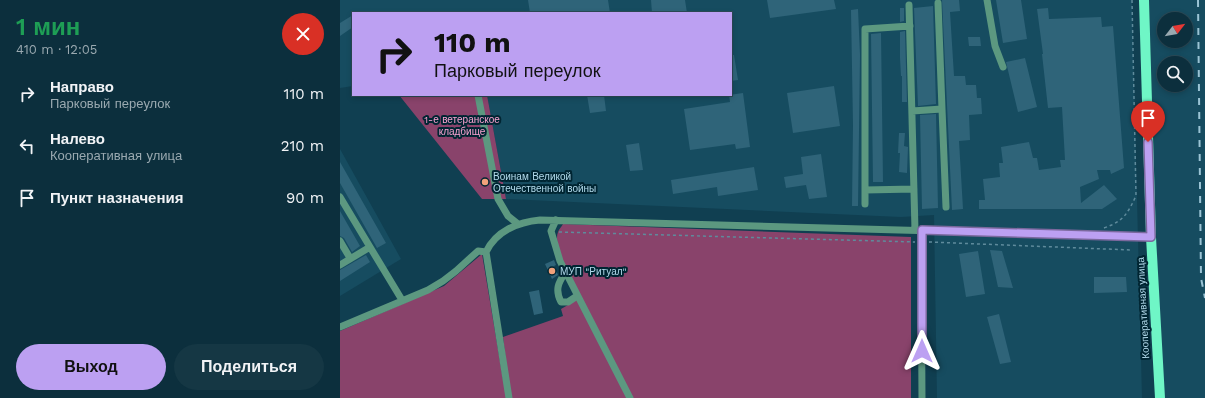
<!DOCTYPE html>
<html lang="ru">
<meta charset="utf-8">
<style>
:root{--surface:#0c2f3d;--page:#153744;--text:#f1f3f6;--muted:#9aa9b0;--line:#2c4a57;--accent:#bca0f2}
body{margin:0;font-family:"Work Sans",sans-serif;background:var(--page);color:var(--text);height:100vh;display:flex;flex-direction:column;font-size:15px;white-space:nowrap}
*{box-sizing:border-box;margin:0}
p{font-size:13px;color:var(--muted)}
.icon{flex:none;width:22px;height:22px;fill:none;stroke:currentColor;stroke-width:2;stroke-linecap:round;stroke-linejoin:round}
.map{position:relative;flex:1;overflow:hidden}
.panel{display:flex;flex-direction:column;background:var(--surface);width:340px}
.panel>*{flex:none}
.guide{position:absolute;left:12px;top:12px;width:380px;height:84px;border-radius:0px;box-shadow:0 2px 6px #0003,0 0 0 1px var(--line);background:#bca0f2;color:#111;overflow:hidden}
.needle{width:26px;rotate:59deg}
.fabs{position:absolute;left:817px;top:12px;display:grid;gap:8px}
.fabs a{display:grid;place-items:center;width:36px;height:36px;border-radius:50%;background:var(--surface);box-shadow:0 2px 6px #0003,0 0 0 1px var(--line);font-size:20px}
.pin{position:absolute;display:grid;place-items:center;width:34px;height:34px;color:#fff;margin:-41px -17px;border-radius:50% 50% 50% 0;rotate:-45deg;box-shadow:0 0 4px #0007}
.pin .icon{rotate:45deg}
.me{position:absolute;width:44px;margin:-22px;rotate:0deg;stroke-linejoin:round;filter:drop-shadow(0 0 3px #0008)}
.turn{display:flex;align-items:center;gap:14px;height:84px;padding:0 16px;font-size:18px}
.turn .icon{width:52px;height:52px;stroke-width:2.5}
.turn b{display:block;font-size:28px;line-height:34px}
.round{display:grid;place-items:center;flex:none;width:42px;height:42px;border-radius:21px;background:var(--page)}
.head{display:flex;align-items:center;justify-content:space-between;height:68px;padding:0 16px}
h1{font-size:24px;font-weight:600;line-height:30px;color:#1e9e55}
.button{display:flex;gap:8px;margin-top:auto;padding:8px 16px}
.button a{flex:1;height:46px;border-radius:24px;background:var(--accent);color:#111;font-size:16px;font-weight:600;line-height:46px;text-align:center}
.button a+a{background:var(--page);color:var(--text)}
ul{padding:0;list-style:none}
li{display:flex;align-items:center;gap:12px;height:52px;padding:0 16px}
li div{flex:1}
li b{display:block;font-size:15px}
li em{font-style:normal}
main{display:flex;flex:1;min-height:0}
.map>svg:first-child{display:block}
.built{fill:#164c60;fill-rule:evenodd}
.green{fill:#89436b}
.building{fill:#2f6479}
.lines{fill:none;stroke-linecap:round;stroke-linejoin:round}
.path{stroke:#5f8b9c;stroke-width:1.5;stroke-dasharray:3 3;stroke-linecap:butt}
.minor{stroke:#5c9880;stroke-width:7}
.major{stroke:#6ff6c6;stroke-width:10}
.rail{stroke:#9bc4d5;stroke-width:2;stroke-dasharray:7 7;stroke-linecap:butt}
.route-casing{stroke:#7a689d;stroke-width:10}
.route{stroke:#bca0f2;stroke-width:7}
.poi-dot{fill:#f1a27b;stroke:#002532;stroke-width:1.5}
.labels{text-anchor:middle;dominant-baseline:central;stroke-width:4;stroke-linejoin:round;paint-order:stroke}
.park-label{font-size:10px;fill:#f8a2d0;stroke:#002532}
.poi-label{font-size:10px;fill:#b1d9ea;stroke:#002532;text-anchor:start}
.street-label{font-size:10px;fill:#b1d9ea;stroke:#002532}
</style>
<main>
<section class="panel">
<div class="head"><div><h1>1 мин</h1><p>410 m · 12:05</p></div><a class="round" style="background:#d93025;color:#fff"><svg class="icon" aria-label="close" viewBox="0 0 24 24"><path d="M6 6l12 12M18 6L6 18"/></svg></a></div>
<ul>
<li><svg class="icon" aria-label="right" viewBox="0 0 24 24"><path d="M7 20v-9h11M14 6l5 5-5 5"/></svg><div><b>Направо</b><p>Парковый переулок</p></div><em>110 m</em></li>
<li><svg class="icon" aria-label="left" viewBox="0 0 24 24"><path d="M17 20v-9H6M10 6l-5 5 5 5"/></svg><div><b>Налево</b><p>Кооперативная улица</p></div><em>210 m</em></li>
<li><svg class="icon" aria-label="arrive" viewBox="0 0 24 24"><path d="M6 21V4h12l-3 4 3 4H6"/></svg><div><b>Пункт назначения</b></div><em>90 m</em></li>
</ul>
<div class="button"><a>Выход</a><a>Поделиться</a></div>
</section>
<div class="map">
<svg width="865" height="398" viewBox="0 0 865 398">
<rect width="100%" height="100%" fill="#103f51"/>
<path class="built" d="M0,0H792L802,398H597L594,215L561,217L166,199L147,95H391V13H13V86L0,88Z
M809,0H865V398H821ZM824,19H846V41H824ZM824,63H846V85H824Z
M0,149L61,259L0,296Z"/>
<path class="green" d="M59,95H147L166,199H142Z
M223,224L571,237V398H0V331L104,286L142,254L163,379L168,377L163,337L223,316L221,309L240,298C234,285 212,246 218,232C219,229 222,226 223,224Z"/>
<path class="building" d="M188,0H268L270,13H190Z
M311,0H345L347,13H312Z
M427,0H494L496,9L430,18Z
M602,0H619L620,11L610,12L614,76H625L626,85H636L637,98H641L642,114L629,115L630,140L619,141L623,209L612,210Z
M656,0H681L687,39L663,43Z
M593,6L596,104L578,106L574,8Z
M560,8H564V21L560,22Z
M708,8L709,19L761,17L762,27L773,26L784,168L771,174L770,170H757L759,179L740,187L741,203L764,185L777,199L762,209H639V200H645L643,179L660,177L659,163H663L661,147L689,142L693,158H697L699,170L721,167L720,160H725L722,107L708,108L702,54H703L697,9Z
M518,9L520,55L518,206H512L513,125L511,10Z
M13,15V27L0,36V23Z
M565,31L567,102H562V76H561L560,58V32Z
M541,33L543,182H533L531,34Z
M628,37H640L641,46H629Z
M391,55H394L398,80L391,81Z
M685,58L697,107L678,112L666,62Z
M494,86L500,126L453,133L447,93Z
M403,93L410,147L396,149L395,144L350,150L344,109L390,102L389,95Z
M247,95H264L266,111L250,113Z
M596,114L598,208L582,209L580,115Z
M559,133H565L564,146L568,147L567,173L559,172L560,153H558Z
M299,143L303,170L290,171L286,145Z
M481,154L487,197L469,199L466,185L446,188L444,177L463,174L461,157Z
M0,162L46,243L37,248L0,183Z
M414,167L418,190L378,196L377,187L333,194L331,180Z
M0,211L20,246L12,252L4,238L0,236Z
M650,250L662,251L673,288L658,287Z
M638,251L645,294L626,297L619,254Z
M26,255L30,262L0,281V270Z
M214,260L216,265L214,266L218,275L212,279L205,264Z
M754,277H786L787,292L754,293Z
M199,290L203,313L194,315L189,292Z
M659,314L671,362L660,364L647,317Z"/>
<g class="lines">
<path class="path" d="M764,228C784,221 787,214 796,196L792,0
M219,232L575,242
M589,242L791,250"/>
<path class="minor" d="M647,0L655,46L663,67
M598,3L602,109
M569,5L575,230
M138,95L158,199L168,216L178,224
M572,111L602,109L606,207
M525,190L574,189
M0,197L30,247
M525,204V29L570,26
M216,220L211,231L220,261L290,398
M581,230L582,398
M0,241L10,258
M146,252L169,398
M0,265L30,247L62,300
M225,273C218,283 215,290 221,302H228L237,296
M0,327L88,290L103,281L116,271L138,251L146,252C156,231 178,222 200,220L811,237"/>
<path class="major" d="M804,0L811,237L820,398"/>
<path class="rail" d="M858,0L861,278L865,298"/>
</g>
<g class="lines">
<defs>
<path id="route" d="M582,351V230L811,237L808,142"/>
</defs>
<use href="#route" class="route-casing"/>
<use href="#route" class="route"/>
</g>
<g class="poi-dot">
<circle cx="145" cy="182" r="4"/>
<circle cx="212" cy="271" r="4"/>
</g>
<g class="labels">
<g class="park-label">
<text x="122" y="119">1-е ветеранское<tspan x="122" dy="12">кладбище</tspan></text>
</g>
<g class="poi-label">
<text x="153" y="176">Воинам Великой<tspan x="153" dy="12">Отечественной войны</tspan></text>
<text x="220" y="271">МУП "Ритуал"</text>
</g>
<g class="street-label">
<text transform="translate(803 308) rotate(-93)">Кооперативная улица</text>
</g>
</g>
</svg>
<div class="fabs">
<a><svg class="needle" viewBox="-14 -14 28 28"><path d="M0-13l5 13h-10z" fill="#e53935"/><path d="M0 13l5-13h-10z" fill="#9aa9b0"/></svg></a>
<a><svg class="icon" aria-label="search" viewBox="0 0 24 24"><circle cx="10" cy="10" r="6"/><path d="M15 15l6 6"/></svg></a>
</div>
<div class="pin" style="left:808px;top:142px;background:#d93025"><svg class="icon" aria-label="arrive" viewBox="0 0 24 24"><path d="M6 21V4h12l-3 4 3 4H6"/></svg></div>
<svg class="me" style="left:582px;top:351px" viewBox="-20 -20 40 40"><path d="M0-17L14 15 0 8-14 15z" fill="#bca0f2" stroke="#fff" stroke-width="4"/></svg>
<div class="guide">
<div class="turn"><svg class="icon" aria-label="right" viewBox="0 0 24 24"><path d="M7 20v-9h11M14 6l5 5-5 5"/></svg><div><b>110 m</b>Парковый переулок</div></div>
</div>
</div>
</main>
